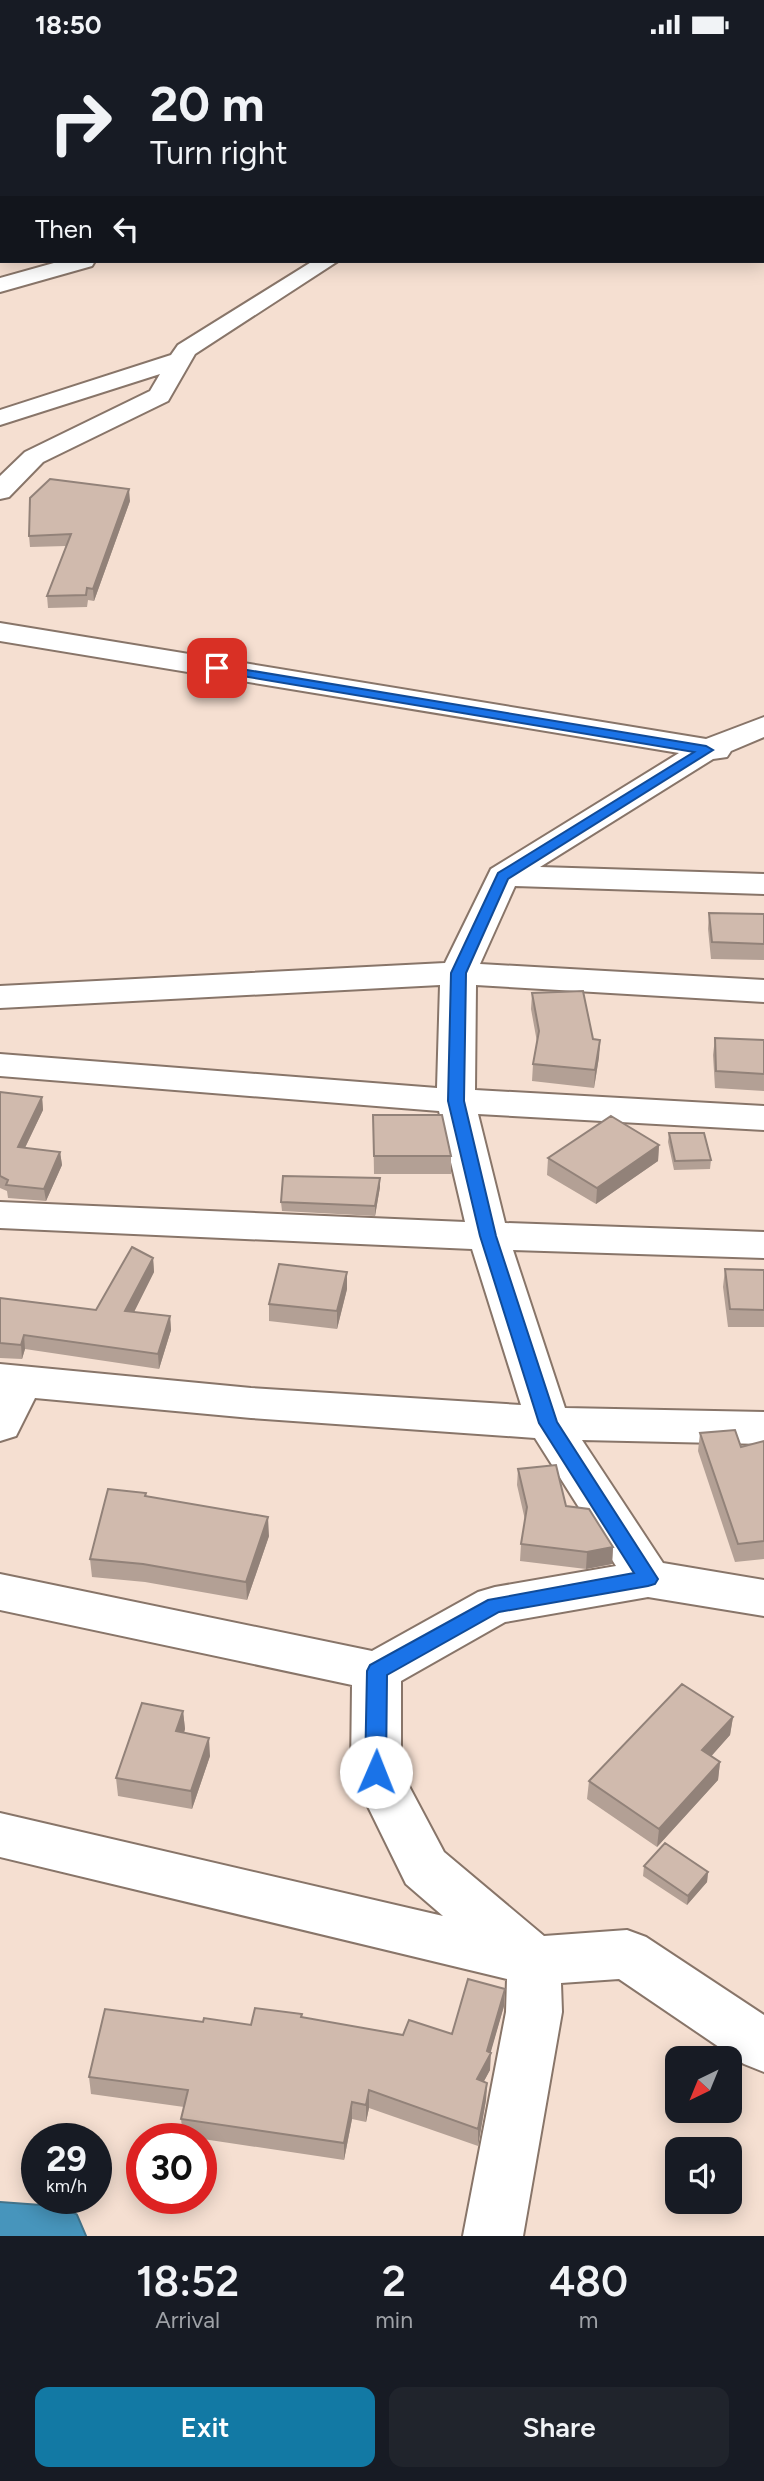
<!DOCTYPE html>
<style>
:root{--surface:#171b24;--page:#20242c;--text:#f1f3f6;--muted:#9ea1a6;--accent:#1279a4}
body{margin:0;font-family:Figtree,sans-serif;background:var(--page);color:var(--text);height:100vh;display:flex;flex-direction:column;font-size:26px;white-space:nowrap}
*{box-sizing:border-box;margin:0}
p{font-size:23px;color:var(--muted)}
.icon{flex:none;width:38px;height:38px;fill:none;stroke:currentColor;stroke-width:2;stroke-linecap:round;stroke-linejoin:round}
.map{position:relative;height:2187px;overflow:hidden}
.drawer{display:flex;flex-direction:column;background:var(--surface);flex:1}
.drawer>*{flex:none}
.top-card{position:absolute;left:0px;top:0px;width:765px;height:214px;box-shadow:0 4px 18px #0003;background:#171b24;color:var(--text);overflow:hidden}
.needle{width:46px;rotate:223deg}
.buttons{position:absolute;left:665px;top:1997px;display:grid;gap:14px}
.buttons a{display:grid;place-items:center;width:77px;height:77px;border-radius:14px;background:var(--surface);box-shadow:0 4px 18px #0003;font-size:35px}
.speed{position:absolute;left:21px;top:2074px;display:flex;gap:14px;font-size:35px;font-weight:700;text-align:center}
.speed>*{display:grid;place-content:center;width:91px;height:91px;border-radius:50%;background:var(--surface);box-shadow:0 4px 18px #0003;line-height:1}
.speed small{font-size:18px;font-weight:400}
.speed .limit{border:10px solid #d22;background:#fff;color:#111}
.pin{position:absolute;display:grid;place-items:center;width:60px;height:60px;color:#fff;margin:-30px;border-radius:14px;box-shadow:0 4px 10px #0006}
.me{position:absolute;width:77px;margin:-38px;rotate:1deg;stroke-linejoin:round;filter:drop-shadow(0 0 5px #0008)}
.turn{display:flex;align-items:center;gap:24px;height:147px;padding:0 35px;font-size:32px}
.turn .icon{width:91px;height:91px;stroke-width:2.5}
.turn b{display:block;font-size:49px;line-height:60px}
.then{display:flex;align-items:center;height:66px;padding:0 35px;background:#0003;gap:14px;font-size:26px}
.eta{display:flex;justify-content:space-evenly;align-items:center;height:119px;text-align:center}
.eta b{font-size:42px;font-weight:600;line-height:49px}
.action{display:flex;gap:14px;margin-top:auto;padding:14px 35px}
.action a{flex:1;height:80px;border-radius:14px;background:var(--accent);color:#fff;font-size:28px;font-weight:600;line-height:80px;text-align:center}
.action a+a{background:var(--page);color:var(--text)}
.status{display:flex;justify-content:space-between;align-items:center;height:49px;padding:0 35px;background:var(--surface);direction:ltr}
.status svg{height:19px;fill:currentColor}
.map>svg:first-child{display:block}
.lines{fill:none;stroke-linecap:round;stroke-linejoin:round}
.street-casing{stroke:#887569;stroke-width:4}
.highway-casing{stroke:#43738a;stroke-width:4}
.street{fill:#fff;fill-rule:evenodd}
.highway{fill:#4795bc;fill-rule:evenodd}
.wall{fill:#b3a095}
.shaded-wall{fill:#928279}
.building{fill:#d0baad;stroke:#928279;stroke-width:2}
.route{fill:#1a73e8;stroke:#114b97;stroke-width:2}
</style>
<div class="status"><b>18:50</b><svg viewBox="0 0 49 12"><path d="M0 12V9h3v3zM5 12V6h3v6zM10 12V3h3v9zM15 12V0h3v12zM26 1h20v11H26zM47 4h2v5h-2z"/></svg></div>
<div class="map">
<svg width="764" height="2187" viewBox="0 0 764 2187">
<rect width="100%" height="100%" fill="#f5dfd1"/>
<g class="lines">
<defs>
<path id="street" d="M144,0H164L142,2Z
M496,0H514L495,2Z
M764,53V65L763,66V54Z
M2,81V93L0,94V82Z
M61,212H95L92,217L0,243V229Z
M313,212H338L195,305L168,352L43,413L9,448L0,450V427L25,403L150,342L160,325L0,376V361L171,306L178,296Z
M0,574L706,690L764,668V688L731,702L727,708L713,710L540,818L764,825V845L515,837L480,915L764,931V953L476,936L475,1041L764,1057V1081L478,1065L505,1174L764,1183V1209L513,1201L565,1359L764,1363V1395L582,1391L663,1514L764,1531V1567L648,1548L505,1573L401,1632V1722L444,1803L544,1887L627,1881L646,1888L764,1966V2023L744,2015L619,1930L561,1934L562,1963L523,2187H463L506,1963L507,1930L0,1808V1764L443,1867L406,1835L351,1723L352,1636L0,1561V1525L372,1602L478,1543L495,1538L616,1517L535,1389L251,1369L35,1349L16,1387L0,1392V1315L251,1339L521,1356L472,1200L0,1179V1153L465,1173L439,1062L0,1027V1005L437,1039L440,936L0,959V937L445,914L491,820L679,704L0,592Z"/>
<path id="highway" d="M0,2154L55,2158L76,2166L85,2187H0Z"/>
</defs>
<use href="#street" class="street-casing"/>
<use href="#highway" class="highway-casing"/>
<use href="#street" class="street"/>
<use href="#highway" class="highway"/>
</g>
<path class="wall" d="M130,452L94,552L88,551L87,558L48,559L47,547L66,497L30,498L29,487Z
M709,864L764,865V911L711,910L708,880Z
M532,944L593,990L600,991L599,1008L594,1039L532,1032L533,1015L537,993L531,960Z
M715,989L764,991V1042L715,1039L713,1006Z
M0,1043L42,1048L43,1061L25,1099L60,1103L62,1116L46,1152L8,1149L7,1142L0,1139Z
M373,1066L451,1107V1125H374Z
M669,1084L711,1111L710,1120L674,1121L668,1093Z
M659,1096L658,1112L596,1155L547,1126L548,1109Z
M380,1138L375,1167L282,1162L281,1153Z
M153,1209L154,1223L134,1263L170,1267L171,1281L159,1320L25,1300L22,1310L0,1309V1249L96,1261Z
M725,1220L764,1221V1278H728L723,1238Z
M347,1240L337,1280L269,1272V1255Z
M700,1384L741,1398L764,1392V1510L735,1513L698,1402Z
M518,1420L566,1457L613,1498L612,1515L586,1520L520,1512L521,1495L525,1471L517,1436Z
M146,1444V1448L269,1487L247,1551L145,1533L92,1528L90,1510Z
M183,1662L185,1680L184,1684L210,1707L192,1760L118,1747L116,1729Z
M733,1668L730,1686L711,1707L720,1713L718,1731L657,1798L587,1750L589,1732Z
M644,1817L708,1823L707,1833L687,1856L643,1827Z
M505,1940L504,1957L490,2004V2021L484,2032L487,2034L486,2051L478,2097L369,2059L366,2073L352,2070L344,2111L183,2087L181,2070L184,2058L91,2045L89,2028L203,1973L251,1976L302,1968L403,1986L452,1985Z"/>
<path class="shaded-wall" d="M129,440L130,452L94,552L93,540Z
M600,991L599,1008L594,1039L595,1021Z
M42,1048L43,1061L19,1111L18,1098Z
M659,1096L658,1112L596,1155L597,1139Z
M60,1103L62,1116L46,1152L44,1140Z
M380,1129V1138L375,1167V1157Z
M153,1209L154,1223L127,1277L125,1262Z
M347,1223V1240L337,1280V1262Z
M170,1267L171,1281L159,1320L158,1305Z
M24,1286L25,1300L22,1310L21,1296Z
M268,1468L269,1487L247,1551L246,1533Z
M613,1498L612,1515L586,1520L587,1503Z
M183,1662L185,1680L178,1701L176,1682Z
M733,1668L730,1686L700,1720L702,1701Z
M209,1689L210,1707L192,1760L191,1742Z
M720,1713L718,1731L657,1798L659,1780Z
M708,1823L707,1833L687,1856L688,1847Z
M505,1940L504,1957L490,2006L491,2004L490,2021L476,2047L477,2030L487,2002Z
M487,2034L486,2051L478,2097V2080Z
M369,2041V2059L366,2073V2056Z
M352,2053V2070L344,2111V2094Z"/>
<path class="building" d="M50,430L129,440L93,540L87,539L86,546L47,547L71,485L29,487L30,449Z
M709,864L764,865V895L712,893Z
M583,942L593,990L600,991L595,1021L533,1015L539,982L532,944Z
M715,989L764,991V1025L716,1022Z
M0,1043L42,1048L18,1098L60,1103L44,1140L6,1136L8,1131L0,1127Z
M373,1066H442L451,1107H374Z
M611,1067L659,1096L597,1139L548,1109Z
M669,1084H704L711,1111L675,1112Z
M283,1127L380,1129L375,1157L281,1153Z
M132,1198L153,1209L125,1262L170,1267L158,1305L24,1286L21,1296L0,1294V1249L96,1261Z
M279,1215L347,1223L337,1262L269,1255Z
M725,1220L764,1221V1261L730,1260Z
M735,1381L741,1398L764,1392V1492L738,1495L700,1384Z
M556,1416L566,1457L589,1460L613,1498L587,1503L521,1495L527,1458L518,1420Z
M108,1440L146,1444L145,1447L268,1468L246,1533L143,1515L90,1510Z
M682,1635L733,1668L702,1701L720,1713L659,1780L589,1732Z
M142,1654L183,1662L176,1682L209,1689L191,1742L116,1729Z
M665,1794L708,1823L688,1847L644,1817Z
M468,1930L505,1940L487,2002L491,2004L477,2030L487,2034L478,2080L369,2041L366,2056L352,2053L344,2094L181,2070L188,2041L89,2028L105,1960L203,1973L204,1969L251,1976L255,1959L302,1965L301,1968L403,1986L409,1971L452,1985Z"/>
<path class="route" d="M217,616L706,697L713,701L508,830L466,924L464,1052L496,1187L557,1373L658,1530L655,1535L648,1537L499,1563L387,1626L386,1723L383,1729L376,1732L368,1729L365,1723L367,1622L370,1616L488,1551L634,1524L539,1374L480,1187L448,1052L451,924L498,824L694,703L213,622L211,619Z"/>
</svg>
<div class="buttons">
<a><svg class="needle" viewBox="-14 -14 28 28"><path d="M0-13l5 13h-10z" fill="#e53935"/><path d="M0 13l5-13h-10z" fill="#9ea1a6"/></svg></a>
<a><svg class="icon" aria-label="sound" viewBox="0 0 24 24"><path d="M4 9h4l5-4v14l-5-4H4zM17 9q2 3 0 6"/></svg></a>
</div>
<div class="speed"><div>29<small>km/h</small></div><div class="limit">30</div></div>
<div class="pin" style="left:217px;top:619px;background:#d93025"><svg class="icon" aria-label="arrive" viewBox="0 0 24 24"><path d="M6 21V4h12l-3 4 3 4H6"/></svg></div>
<svg class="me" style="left:376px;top:1723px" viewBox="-20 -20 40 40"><circle r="19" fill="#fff"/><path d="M0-13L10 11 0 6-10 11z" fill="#1a73e8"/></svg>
<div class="top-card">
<div class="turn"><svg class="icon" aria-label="right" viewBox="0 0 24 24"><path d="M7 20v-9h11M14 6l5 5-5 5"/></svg><div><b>20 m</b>Turn right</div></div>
<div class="then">Then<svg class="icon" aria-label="left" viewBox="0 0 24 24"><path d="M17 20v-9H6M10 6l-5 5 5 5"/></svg></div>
</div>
</div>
<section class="drawer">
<div class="eta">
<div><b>18:52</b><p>Arrival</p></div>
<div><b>2</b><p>min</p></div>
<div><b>480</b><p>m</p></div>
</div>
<div class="action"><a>Exit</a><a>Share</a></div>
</section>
